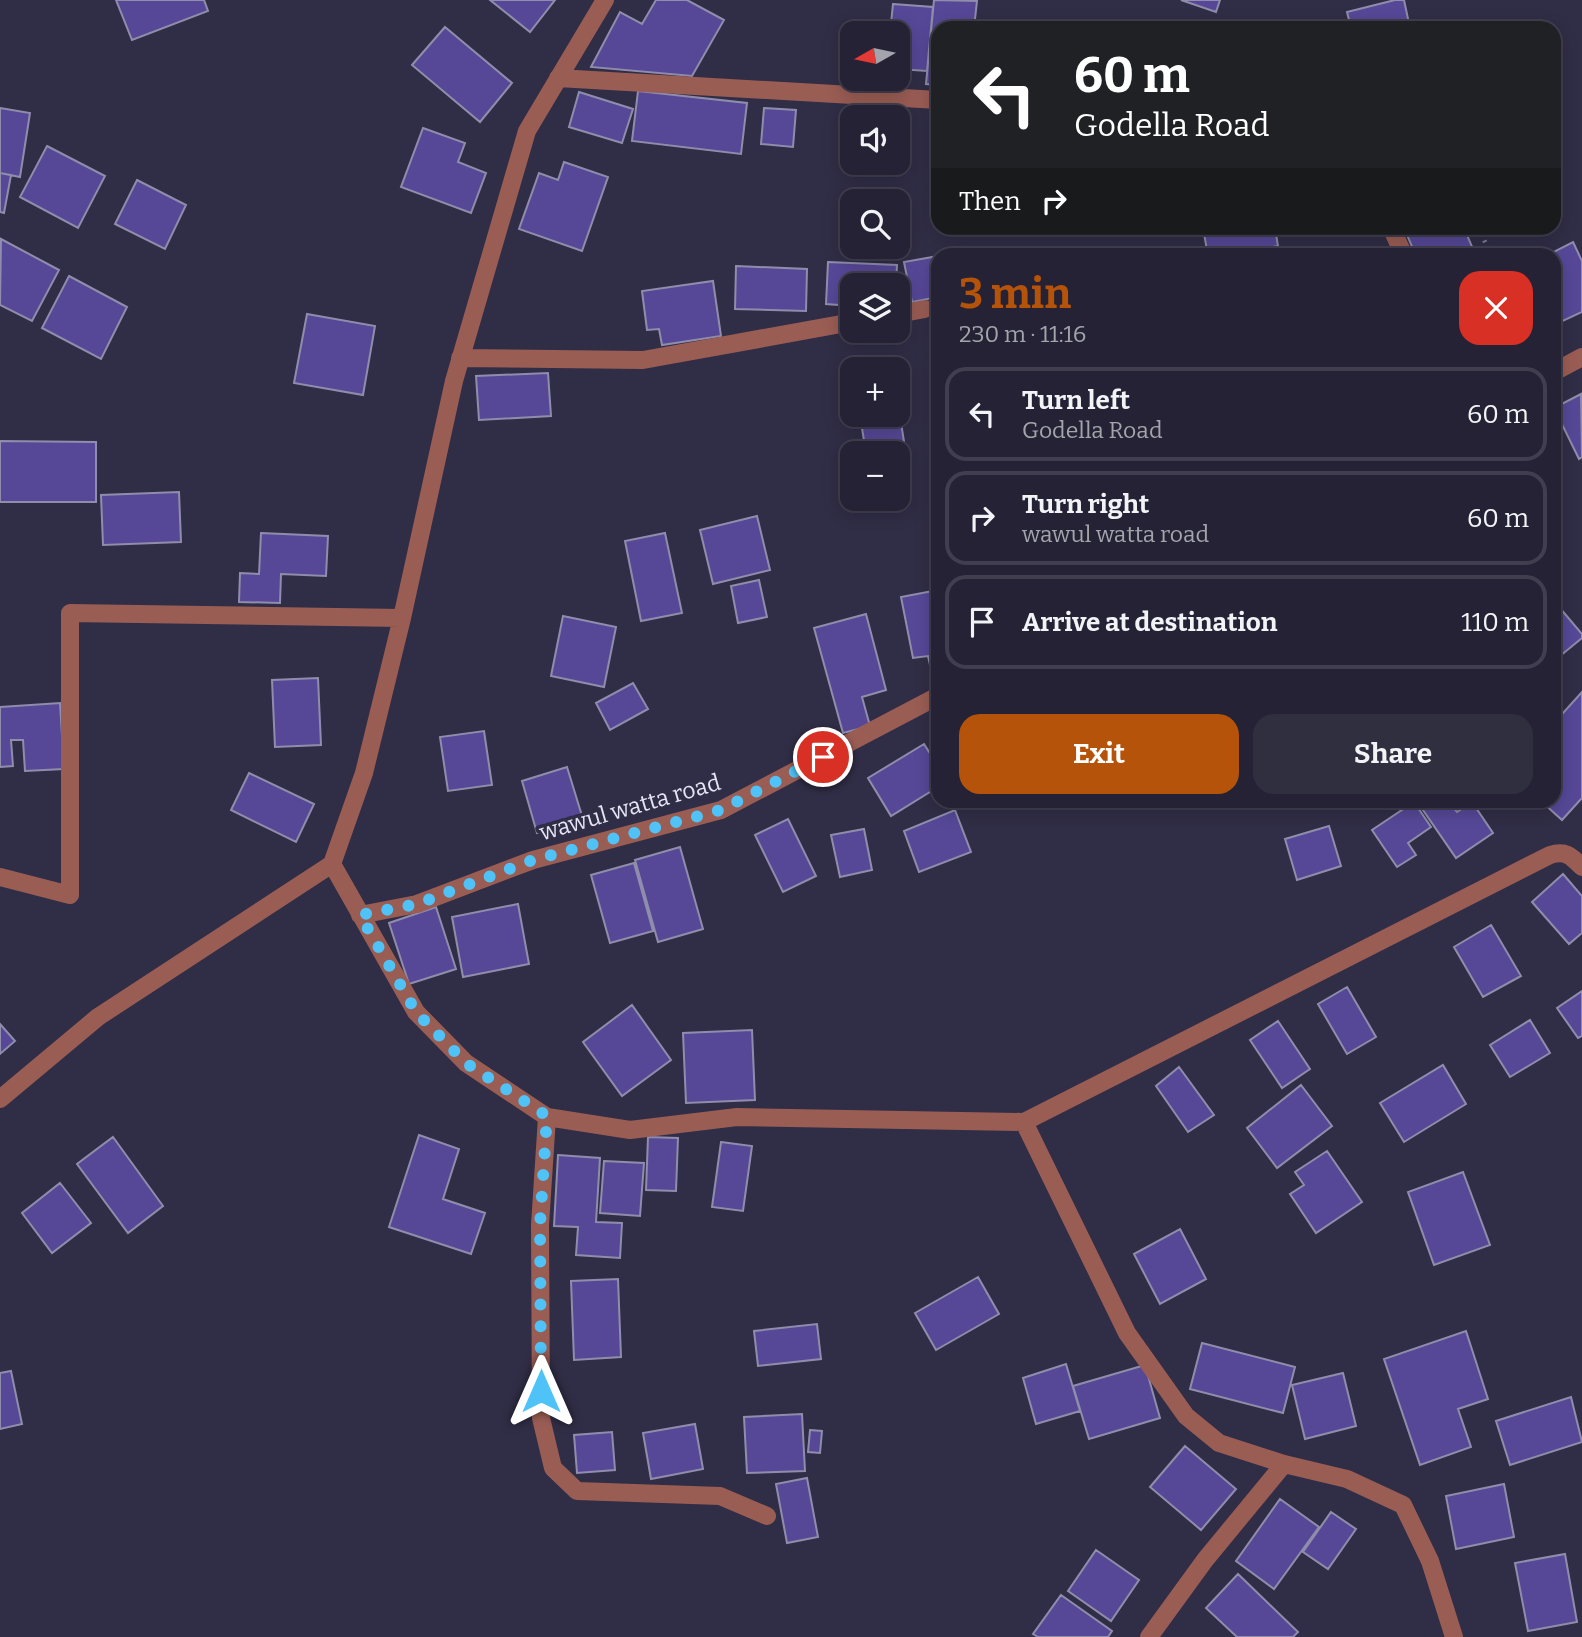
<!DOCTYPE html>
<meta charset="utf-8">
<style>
:root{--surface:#242234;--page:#302f40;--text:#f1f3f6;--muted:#a3a4ac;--line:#413f4f;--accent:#b45309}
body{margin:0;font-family:Bitter,serif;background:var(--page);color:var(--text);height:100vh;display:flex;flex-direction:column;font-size:26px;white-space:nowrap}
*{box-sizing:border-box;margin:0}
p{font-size:23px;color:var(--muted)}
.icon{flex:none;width:38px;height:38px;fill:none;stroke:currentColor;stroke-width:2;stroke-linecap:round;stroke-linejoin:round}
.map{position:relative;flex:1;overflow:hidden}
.sheet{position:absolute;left:931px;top:248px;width:630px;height:560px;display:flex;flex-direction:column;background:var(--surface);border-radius:21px;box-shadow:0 4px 18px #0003,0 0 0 2px var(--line)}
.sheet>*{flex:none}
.top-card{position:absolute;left:931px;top:21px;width:630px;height:214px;border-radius:21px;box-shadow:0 4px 18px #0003,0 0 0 2px var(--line);background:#202124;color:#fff;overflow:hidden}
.needle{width:46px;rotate:261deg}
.buttons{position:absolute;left:840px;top:21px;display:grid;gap:14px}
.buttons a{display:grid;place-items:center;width:70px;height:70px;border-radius:14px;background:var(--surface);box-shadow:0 4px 18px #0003,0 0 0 2px var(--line);font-size:35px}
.pin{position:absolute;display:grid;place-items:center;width:60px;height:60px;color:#fff;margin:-30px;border:4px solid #fff;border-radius:50%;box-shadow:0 2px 7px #0007}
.me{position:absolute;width:77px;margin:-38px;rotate:0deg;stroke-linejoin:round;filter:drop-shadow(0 0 5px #0008)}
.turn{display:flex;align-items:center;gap:24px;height:147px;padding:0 28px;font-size:32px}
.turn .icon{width:91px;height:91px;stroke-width:2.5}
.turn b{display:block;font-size:49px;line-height:60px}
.then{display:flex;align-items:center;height:66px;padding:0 28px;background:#0003;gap:14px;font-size:26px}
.round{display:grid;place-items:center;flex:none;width:74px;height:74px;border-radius:21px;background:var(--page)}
.head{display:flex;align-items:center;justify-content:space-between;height:119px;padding:0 28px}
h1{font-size:42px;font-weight:700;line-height:52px;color:var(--accent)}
.action{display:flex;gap:14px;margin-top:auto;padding:14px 28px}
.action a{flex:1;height:80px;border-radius:21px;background:var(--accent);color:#fff;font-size:28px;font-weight:700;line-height:80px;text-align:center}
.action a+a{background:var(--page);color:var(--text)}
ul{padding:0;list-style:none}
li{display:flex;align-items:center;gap:21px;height:94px;margin:0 14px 10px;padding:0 14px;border:4px solid var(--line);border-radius:21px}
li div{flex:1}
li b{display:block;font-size:26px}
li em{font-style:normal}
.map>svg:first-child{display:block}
.building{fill:#564897;stroke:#8f8dab;stroke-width:2}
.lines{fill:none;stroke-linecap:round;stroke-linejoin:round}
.path{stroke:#817f94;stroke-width:4.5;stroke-dasharray:2 5;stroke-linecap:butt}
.street{stroke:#9a5d54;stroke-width:18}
.route{stroke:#4fc3f7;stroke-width:12;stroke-dasharray:0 21.6}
.labels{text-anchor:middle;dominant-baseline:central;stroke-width:7;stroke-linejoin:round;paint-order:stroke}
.street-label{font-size:23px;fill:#e5e4f4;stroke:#302d46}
</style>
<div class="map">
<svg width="1582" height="1637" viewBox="0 0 1582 1637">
<rect width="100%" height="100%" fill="#302d46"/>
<path class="building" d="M116,0H204L208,11L132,40Z
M490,0H555L530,32Z
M656,0H687L724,20L692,76L591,67L620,12L642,24Z
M934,0L977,1L974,28H938V85L926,84Z
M1181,0H1220L1216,12Z
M1395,0H1404L1410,28H1351L1347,12Z
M893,4L933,7L927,71L898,69V33H890Z
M983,22L1026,26V28H982Z
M445,27L512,83L480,122L412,65Z
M638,91L747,103L741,154L632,141Z
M579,92L633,109L622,143L569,127Z
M0,108L30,113L20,177L0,173Z
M764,108L796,110L793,147L761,144Z
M423,128L465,143L458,162L486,173L471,213L401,187Z
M47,146L105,176L78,228L20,197Z
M564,162L608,177L582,251L519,229L539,173L558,180Z
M0,173L11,175L4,213L0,212Z
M137,180L186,205L165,249L115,224Z
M1203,228H1275L1278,246L1227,256H1208Z
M1404,228H1464L1476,256H1416Z
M1,239L59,270L32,321L0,305Z
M1573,242L1582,261V312L1554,325V256H1546Z
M938,256V297L912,302L904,262Z
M828,262L897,265L896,285H852V306L826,304Z
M736,266L807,269L806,311L735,309Z
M69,276L127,307L101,359L42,328Z
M713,281L721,336L662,345L659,329L647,330L642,291Z
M307,314L375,326L363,395L294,383Z
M548,373L551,416L479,420L476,376Z
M1581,394L1582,457L1579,459L1554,408Z
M900,416L909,474L898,476V453H866L861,422Z
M0,441L96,442V502H0Z
M179,492L181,542L103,545L101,495Z
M757,516L770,570L713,584L700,530Z
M261,533L328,536L326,576L281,574L280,603L239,602L240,573L259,574Z
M665,533L682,613L641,621L625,541Z
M759,580L767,617L738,623L731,586Z
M938,590V673L932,674L928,656L913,658L901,597Z
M1554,601L1582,634V638L1554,661Z
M866,614L886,690L862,697L870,726L843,733L814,628Z
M563,616L616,627L604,687L551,676Z
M318,678L321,745L275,747L272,680Z
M633,683L648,709L610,730L596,703Z
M1582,692V798L1562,820L1542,802H1554V723Z
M60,703L64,769L25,771L23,740H11L13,766L0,767V707Z
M484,731L492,785L448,791L440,737Z
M924,744L938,766V787L891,816L868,778Z
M567,767L583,819L537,833L522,781Z
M249,773L314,804L296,842L231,810Z
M1414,802L1431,827L1408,843L1416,855L1397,867L1372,830Z
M1436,802H1449L1457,812L1472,802L1493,833L1456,858L1423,810Z
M955,810L971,852L919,872L904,831Z
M788,819L816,876L783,892L755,835Z
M1329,826L1341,866L1297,880L1285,839Z
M864,829L872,870L840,877L831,835Z
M680,847L703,929L658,942L635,860Z
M634,863L653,931L610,943L591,875Z
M1563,874L1582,896V933L1569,944L1532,902Z
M518,904L529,964L463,977L452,917Z
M436,907L456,969L409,984L389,923Z
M1491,925L1521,976L1483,997L1454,947Z
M1347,987L1376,1037L1347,1054L1318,1004Z
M1582,991V1036L1578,1038L1557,1008Z
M632,1005L671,1060L622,1096L583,1042Z
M1530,1020L1550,1053L1510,1077L1490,1045Z
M1278,1021L1310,1069L1282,1088L1250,1040Z
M0,1024L15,1041L0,1054Z
M752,1030L755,1100L686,1103L683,1033Z
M1443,1065L1466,1104L1404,1142L1380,1103Z
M1179,1067L1214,1115L1188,1132L1156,1086Z
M1301,1085L1332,1126L1277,1168L1247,1128Z
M419,1135L459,1149L443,1199L485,1213L471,1254L389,1227Z
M113,1137L163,1206L128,1233L77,1164Z
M648,1137L678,1138L676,1191L646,1190Z
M721,1142L752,1146L743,1211L712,1207Z
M1327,1151L1362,1202L1316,1233L1290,1194L1304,1185L1295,1172Z
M558,1155L600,1158L596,1222L622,1223L620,1258L576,1255L578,1227L554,1226Z
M604,1161L644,1163L640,1216L600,1213Z
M1463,1172L1490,1245L1434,1265L1408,1192Z
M60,1183L91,1223L52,1253L22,1213Z
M1180,1229L1206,1279L1160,1304L1134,1254Z
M978,1277L999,1314L936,1350L915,1313Z
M618,1279L621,1357L574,1360L571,1281Z
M817,1324L821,1359L758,1366L754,1331Z
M1466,1331L1488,1399L1458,1409L1471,1447L1420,1465L1384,1359Z
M1202,1343L1295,1367L1283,1413L1190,1389Z
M1066,1364L1080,1411L1036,1424L1023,1378Z
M1145,1365L1160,1418L1089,1439L1073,1386Z
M11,1371L22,1424L0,1429V1373Z
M1343,1373L1356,1426L1305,1439L1292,1385Z
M1571,1397L1582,1442L1510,1465L1496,1421Z
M802,1414L805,1471L747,1473L744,1417Z
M695,1424L703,1469L651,1479L643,1433Z
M810,1430L822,1431L820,1453L808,1452Z
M612,1432L615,1470L577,1473L574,1435Z
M1185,1446L1236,1489L1201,1530L1150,1487Z
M807,1478L818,1537L787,1543L776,1484Z
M1504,1484L1514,1537L1456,1549L1446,1496Z
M1280,1499L1319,1527L1274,1589L1236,1561Z
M1331,1512L1356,1529L1328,1569L1303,1552Z
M1096,1550L1139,1580L1111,1621L1068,1591Z
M1565,1554L1577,1622L1528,1631L1515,1563Z
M1238,1574L1298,1632L1293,1637H1237L1206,1608Z
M1061,1595L1112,1631L1108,1637H1038L1033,1634Z"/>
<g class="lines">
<path class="path" d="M1478,228L1492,256"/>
<path class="street" d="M558,78L938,100
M1392,229L1404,256
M898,314L925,309
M460,358L643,360L852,322
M1554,372L1582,357
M332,864L416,1012L466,1063L547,1117L630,1130L737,1117L1024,1122L1127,1333L1186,1416L1219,1443L1284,1464L1347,1479L1403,1505L1430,1561L1454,1637
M0,877L70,895V613L402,618
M360,915L417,904L533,860L721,810L938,696
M0,1099L98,1017L332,864L364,773L402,618L454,381L527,131L605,0
M547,1117L540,1225L541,1418L553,1468L577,1491L720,1496L767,1516
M1024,1122L1550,855C1566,850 1571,856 1582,867
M1149,1637L1205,1560L1284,1464"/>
</g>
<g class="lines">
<path class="route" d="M541,1391L540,1225L547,1116L466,1063L416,1012L360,915L417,904L533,860L721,810L823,757"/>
</g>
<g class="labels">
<g class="street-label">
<text transform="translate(630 807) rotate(-16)">wawul watta road</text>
</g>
</g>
</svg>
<div class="buttons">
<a><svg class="needle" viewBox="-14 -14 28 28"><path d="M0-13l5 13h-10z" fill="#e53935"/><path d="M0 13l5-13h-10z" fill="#a3a4ac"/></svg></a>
<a><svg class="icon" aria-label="sound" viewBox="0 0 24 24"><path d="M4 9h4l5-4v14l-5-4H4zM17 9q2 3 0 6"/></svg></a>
<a><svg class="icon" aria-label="search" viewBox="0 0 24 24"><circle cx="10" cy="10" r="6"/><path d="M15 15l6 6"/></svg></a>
<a><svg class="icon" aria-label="layers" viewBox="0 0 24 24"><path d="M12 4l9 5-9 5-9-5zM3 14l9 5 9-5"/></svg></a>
<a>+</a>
<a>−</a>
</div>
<div class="pin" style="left:823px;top:757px;background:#d93025"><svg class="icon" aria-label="arrive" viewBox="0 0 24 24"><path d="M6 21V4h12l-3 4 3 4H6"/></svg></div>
<svg class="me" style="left:541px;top:1391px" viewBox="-20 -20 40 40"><path d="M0-17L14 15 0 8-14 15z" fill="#4fc3f7" stroke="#fff" stroke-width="4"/></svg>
<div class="top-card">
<div class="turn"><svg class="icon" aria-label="left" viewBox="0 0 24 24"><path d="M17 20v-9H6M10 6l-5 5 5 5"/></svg><div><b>60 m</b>Godella Road</div></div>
<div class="then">Then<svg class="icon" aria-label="right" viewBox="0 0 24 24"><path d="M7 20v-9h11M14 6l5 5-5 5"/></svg></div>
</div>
<section class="sheet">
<div class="head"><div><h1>3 min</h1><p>230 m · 11:16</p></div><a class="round" style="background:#d93025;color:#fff"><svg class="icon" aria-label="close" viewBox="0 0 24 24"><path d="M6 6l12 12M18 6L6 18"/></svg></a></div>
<ul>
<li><svg class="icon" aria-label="left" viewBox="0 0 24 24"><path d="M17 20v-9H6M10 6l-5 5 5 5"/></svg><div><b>Turn left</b><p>Godella Road</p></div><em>60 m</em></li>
<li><svg class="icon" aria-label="right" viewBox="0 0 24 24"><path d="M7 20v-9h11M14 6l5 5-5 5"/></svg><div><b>Turn right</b><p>wawul watta road</p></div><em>60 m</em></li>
<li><svg class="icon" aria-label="arrive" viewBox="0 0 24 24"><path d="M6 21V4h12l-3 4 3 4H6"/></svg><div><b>Arrive at destination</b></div><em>110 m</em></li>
</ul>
<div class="action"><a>Exit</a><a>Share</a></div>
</section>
</div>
